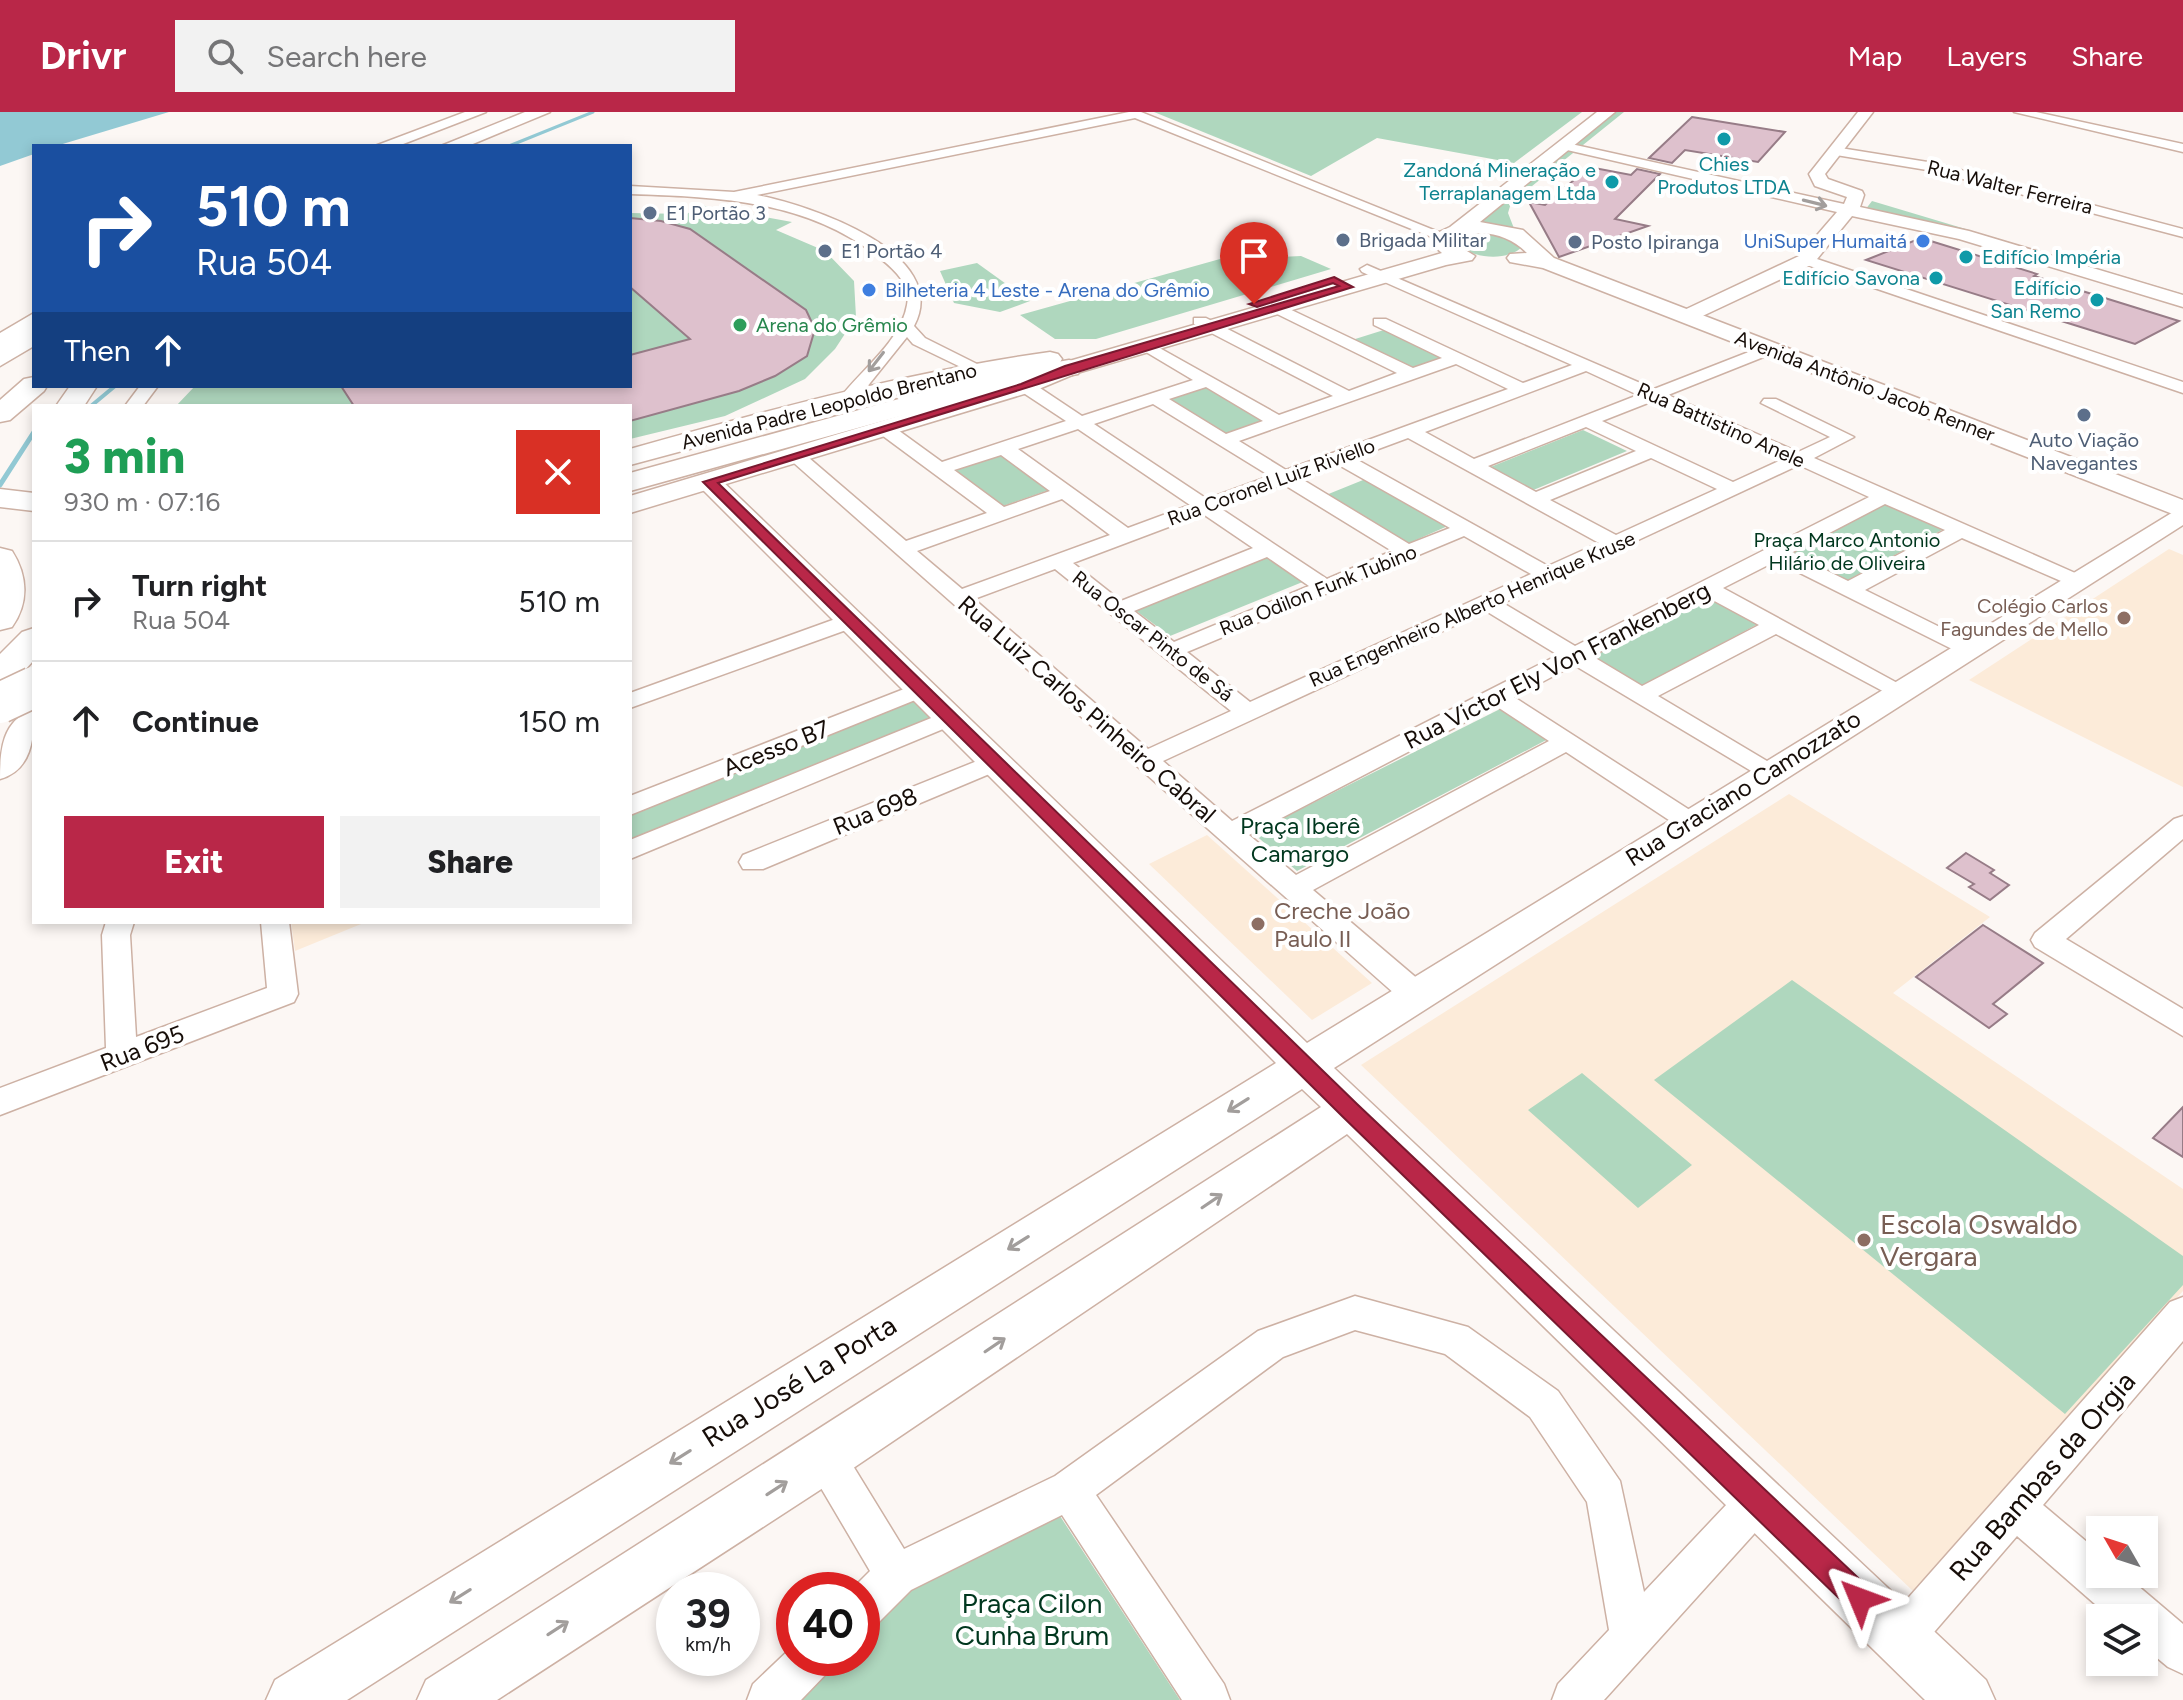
<!DOCTYPE html>
<meta charset="utf-8">
<style>
:root{--surface:#fff;--page:#f2f2f2;--text:#202124;--muted:#757577;--line:#e0e0e0;--accent:#b92748}
body{margin:0;font-family:Figtree,sans-serif;background:var(--page);color:var(--text);height:100vh;display:flex;flex-direction:column;font-size:30px;white-space:nowrap}
*{box-sizing:border-box;margin:0}
p{font-size:26px;color:var(--muted)}
.icon{flex:none;width:44px;height:44px;fill:none;stroke:currentColor;stroke-width:2;stroke-linecap:round;stroke-linejoin:round}
.map{position:relative;flex:1;overflow:hidden}
.details{position:absolute;left:32px;top:292px;width:600px;height:520px;display:flex;flex-direction:column;background:var(--surface);border-radius:0px;box-shadow:0 4px 12px #0003}
.details>*{flex:none}
.guide{position:absolute;left:32px;top:32px;width:600px;height:244px;border-radius:0px;box-shadow:0 4px 12px #0003;background:#1a4fa0;color:#fff;overflow:hidden}
.needle{width:52px;rotate:309deg}
.tools{position:absolute;left:2086px;top:1404px;display:grid;gap:16px}
.tools a{display:grid;place-items:center;width:72px;height:72px;border-radius:0px;background:var(--surface);box-shadow:0 4px 12px #0003;font-size:40px}
.speed{position:absolute;left:656px;top:1460px;display:flex;gap:16px;font-size:40px;font-weight:700;text-align:center}
.speed>*{display:grid;place-content:center;width:104px;height:104px;border-radius:50%;background:var(--surface);box-shadow:0 4px 12px #0003;line-height:1}
.speed small{font-size:20px;font-weight:400}
.speed .limit{border:12px solid #d22;background:#fff;color:#111}
.pin{position:absolute;display:grid;place-items:center;width:68px;height:68px;color:#fff;margin:-82px -34px;border-radius:50% 50% 50% 0;rotate:-45deg;box-shadow:0 0 8px #0007}
.pin .icon{rotate:45deg}
.me{position:absolute;width:88px;margin:-44px;rotate:314deg;stroke-linejoin:round;filter:drop-shadow(0 0 6px #0008)}
.turn{display:flex;align-items:center;gap:28px;height:168px;padding:0 32px;font-size:36px}
.turn .icon{width:104px;height:104px;stroke-width:2.5}
.turn b{display:block;font-size:56px;line-height:68px}
.then{display:flex;align-items:center;height:76px;padding:0 32px;background:#0003;gap:16px;font-size:30px}
.round{display:grid;place-items:center;flex:none;width:84px;height:84px;border-radius:0px;background:var(--page)}
.summary{display:flex;align-items:center;justify-content:space-between;height:136px;padding:0 32px}
h1{font-size:48px;font-weight:800;line-height:60px;color:#1e9e55}
.action{display:flex;gap:16px;margin-top:auto;padding:16px 32px}
.action a{flex:1;height:92px;border-radius:0px;background:var(--accent);color:#fff;font-size:32px;font-weight:800;line-height:92px;text-align:center}
.action a+a{background:var(--page);color:var(--text)}
ul{padding:0;list-style:none}
li{display:flex;align-items:center;gap:24px;height:120px;padding:0 32px;border-top:2px solid var(--line)}
li div{flex:1}
li b{display:block;font-size:30px}
li em{font-style:normal}
header{display:flex;align-items:center;gap:48px;box-sizing:border-box;height:112px;padding:0 40px;background:var(--accent);color:#fff}
header strong{font-size:38px}
nav{display:flex;gap:44px;margin-inline-start:auto;font-size:28px}
.search{width:560px;height:72px;background:var(--page);display:flex;align-items:center;gap:20px;box-sizing:border-box;padding:0 28px;border-radius:0px;color:var(--muted);font-size:30px}
.map>svg:first-child{display:block}
.education{fill:#fcebd9}
.green{fill:#afd7be}
.water{fill:#92c9d4}
.lines{fill:none;stroke-linecap:round;stroke-linejoin:round}
.stream-far2{stroke:#92c9d4;stroke-width:3}
.stream-far1{stroke:#92c9d4;stroke-width:4}
.stream{stroke:#92c9d4;stroke-width:5}
.building{fill:#dec1cd;stroke:#977c87;stroke-width:2}
.minor-casing{stroke:#cdb1a4;stroke-width:3}
.tertiary-casing{stroke:#cdb1a4;stroke-width:3}
.secondary-casing{stroke:#cdb1a4;stroke-width:3}
.motorway-casing{stroke:#cdb1a4;stroke-width:3}
.minor{fill:#fff;fill-rule:evenodd}
.tertiary{fill:#fff;fill-rule:evenodd}
.secondary{fill:#fff;fill-rule:evenodd}
.motorway{fill:#fff;fill-rule:evenodd}
.motorway-bridge-casing{stroke:#cdb1a4;stroke-width:43;stroke-linecap:butt}
.motorway-bridge{stroke:#fff;stroke-width:40}
.oneway{stroke:#a29e9c}
.route{fill:#b92748;stroke:#78192f;stroke-width:2}
.culture-dot{fill:#0f9aa8;stroke:#fff;stroke-width:3}
.service-dot{fill:#5c6f8a;stroke:#fff;stroke-width:3}
.shop-dot{fill:#3f7fe0;stroke:#fff;stroke-width:3}
.leisure-dot{fill:#2e9e5b;stroke:#fff;stroke-width:3}
.education-dot{fill:#8d6e63;stroke:#fff;stroke-width:3}
.labels{text-anchor:middle;dominant-baseline:central;stroke-width:8;stroke-linejoin:round;paint-order:stroke}
.far-culture-label{font-size:20px;fill:#0d838f;stroke:#fff;text-anchor:end}
.far-street-label{font-size:20px;fill:#160d08;stroke:#fff}
.far-service-label{font-size:20px;fill:#4e5e75;stroke:#fff;text-anchor:start}
.far-shop-label{font-size:20px;fill:#366cbe;stroke:#fff;text-anchor:end}
.far-leisure-label{font-size:20px;fill:#27864d;stroke:#fff;text-anchor:start}
.far-park-label{font-size:20px;fill:#00371e;stroke:#fff}
.far-education-label{font-size:20px;fill:#785e54;stroke:#fff;text-anchor:end}
.street-label{font-size:24px;fill:#160d08;stroke:#fff}
.park-label{font-size:24px;fill:#00371e;stroke:#fff}
.education-label{font-size:24px;fill:#785e54;stroke:#fff;text-anchor:start}
.near-education-label{font-size:28px;fill:#785e54;stroke:#fff;text-anchor:start}
.near-street-label{font-size:28px;fill:#160d08;stroke:#fff}
.near-park-label{font-size:28px;fill:#00371e;stroke:#fff}
</style>
<header>
<strong>Drivr</strong>
<div class="search"><svg class="icon" aria-label="search" viewBox="0 0 24 24"><circle cx="10" cy="10" r="6"/><path d="M15 15l6 6"/></svg>Search here</div>
<nav><a>Map</a><a>Layers</a><a>Share</a></nav>
</header>
<div class="map">
<svg width="2183" height="1588" viewBox="0 0 2183 1588">
<rect width="100%" height="100%" fill="#fcf7f4"/>
<path class="education" d="M2169,437L2183,443V675L1969,568Z
M1789,682L1990,805L1893,881L2183,1077V1179L1913,1479L1361,953Z
M1207,723L1372,871L1312,908L1149,752Z
M291,810H366L295,839Z"/>
<path class="green" d="M1154,0H1582L1514,51L1377,26L1311,64Z
M1612,0H1624L1511,91L1508,101L1515,119L1468,112Z
M1872,89L2183,182V186L1865,98Z
M700,93L792,110L776,118L825,139L854,169L856,205L835,237L805,267L725,304L630,327V294H176L195,274H630V101L687,102Z
M1483,121L1502,123L1521,136C1504,150 1472,146 1456,132L1465,123Z
M1245,140L1261,146L1301,144L1331,157L1096,227H1055L1020,203Z
M977,151L1030,189L1000,200L954,191L940,159Z
M1387,217L1446,245L1411,257L1352,228Z
M1207,275L1265,308L1225,322L1168,288Z
M1583,318L1627,339L1531,379L1488,356Z
M998,340L1049,378L1000,395L950,355Z
M1368,366L1450,413L1407,432L1326,383Z
M1884,392L1942,418L1846,469L1788,440Z
M1269,444L1305,469L1170,524L1135,498Z
M1708,485L1758,512L1643,574L1594,544Z
M916,582L940,605L630,736V698Z
M1504,595L1550,626L1297,759L1253,721Z
M1792,868L2183,1144V1173L2065,1302L1654,968Z
M1582,961L1692,1053L1638,1096L1528,998Z
M1060,1404L1180,1588H794L837,1546H862V1522L906,1479Z"/>
<path class="water" d="M0,0H169L56,34H34V42L0,54Z"/>
<g class="lines">
<path class="stream-far2" d="M509,34L593,0"/>
<path class="stream-far1" d="M91,294L115,274"/>
<path class="stream" d="M0,373L34,320"/>
</g>
<path class="building" d="M1692,5L1785,20L1758,50L1685,38L1672,51L1649,46Z
M1589,55L1631,63L1637,57L1660,62L1615,107L1648,114L1559,145L1529,90L1545,93Z
M630,106L661,109L690,117L806,198L815,217L807,244L775,264L739,279L630,309V294H354L341,274H630V243L690,227L630,175Z
M1921,126L2037,162L2034,164L2179,209L2135,232L1866,148Z
M1966,741L1994,758L1990,761L2009,773L1990,788L1969,775L1974,772L1947,756Z
M1983,813L2043,851L1993,892L2007,902L1989,916L1916,865Z
M2183,995V1045L2153,1026Z"/>
<g class="lines">
<defs>
<path id="minor" d="M1129,0H1141L1451,125L1439,128L1135,6L757,83C809,93 953,141 914,214L925,226L985,256L977,261L971,260L913,232L907,225L854,291L848,292L839,287C860,259 901,229 907,193C911,173 895,158 881,147C809,88 719,85 630,82V74L734,80Z
M2014,0H2036L2183,32V40Z
M1834,35L1934,51L2183,117V125L1933,59L1830,42V36Z
M1801,145H1811L2183,270V281L1801,151Z
M1367,153L1654,277L1764,234H1776V240L1668,283L1798,340L1830,325L1761,291L1764,287H1776L1854,325L1814,346L2082,464L2086,468L2075,474L2068,472L1962,426L1865,478L1974,532L1977,537L1966,544L1776,449L1723,476L1912,579L1908,584H1892L1776,522L1658,584L1777,655L1781,661L1777,667L1768,669L1574,553L1514,585L1699,704L1703,710L1699,716H1681L1566,640L1313,778L1426,874L1430,882L1426,890L1415,893L1404,890L786,344L795,338L802,340L906,429L987,401L879,321V313H891L942,350L1066,309L1019,278V270H1031L1082,304L1193,268L1141,237L1139,234L1147,229L1279,303L1333,284L1194,212V206H1206L1349,279L1397,261L1271,199V193H1281L1413,256L1442,246L1374,213V207H1386L1523,271L1572,253L1362,160L1360,157ZM1456,252L1508,277L1286,358L1239,329ZM1586,259L1638,283L1474,347L1425,320ZM1206,275L1263,309L1226,322L1169,287ZM1653,289L1783,347L1733,370L1602,309ZM1153,292L1270,364L1207,387L1094,312ZM1586,315L1636,339L1536,380L1488,354ZM1078,317L1190,393L1128,416L1018,337ZM1408,326L1599,431L1548,454L1354,346ZM1001,343L1050,379L1004,395L954,358ZM1651,346L1717,377L1616,423L1550,388ZM1337,352L1450,416L1409,432L1300,366ZM1799,353L1869,385L1575,534L1503,491ZM1283,372L1392,439L1327,467L1220,396ZM1062,387L1110,423L962,477L917,439ZM1885,392L1945,418L1848,469L1791,441ZM1203,402L1253,436L1121,489L1073,451ZM1464,424L1531,462L1250,590L1187,540ZM1267,445L1309,474L1174,530L1134,499ZM1055,457L1231,599L1148,637L974,487ZM1707,485L1759,513L1642,574L1592,544ZM1486,499L1558,543L1232,709L1163,649ZM1496,594L1549,629L1296,763L1249,723Z
M140,274H158L143,294H125Z
M852,501L863,508L860,513L630,596V581Z
M922,570L930,572L934,577L930,582L630,703V684Z
M951,598L963,605L960,610L630,747V728Z
M997,641L1006,643L1009,649L1006,655L763,757H743L739,750L743,743Z
M2183,704V727L2066,827L2183,897V924L2035,835L2031,828L2035,821L2174,707Z
M106,810H134L130,823L136,925L267,876L261,810H289L298,882L294,890L0,1003V976L106,936L102,823Z
M1355,1184L1468,1215L1558,1279L1620,1369L1644,1480L1744,1374L1758,1368L1772,1374L1778,1388L1772,1402L1604,1588H1552L1558,1572L1609,1518L1587,1390L1530,1305L1445,1242L1355,1218L1283,1245L1096,1383L1224,1572L1230,1588H1182L1062,1403L911,1478L877,1512L862,1518V1478H851L870,1459L811,1359L805,1345L811,1331L825,1325L839,1331L904,1437L1055,1364L1258,1219Z
M2183,1185V1229L2043,1393L2100,1441V1462H2124L2183,1512V1562L2168,1555L2144,1535V1506H2111L2017,1424L1916,1541L1901,1548L1886,1541L1879,1526L1886,1511L2170,1190Z
M794,1533V1546H834L827,1561L801,1588H747L753,1572Z"/>
<path id="tertiary" d="M465,0H486L398,34H375Z
M1858,0H1873L1825,62L1828,67L1862,79L1864,83L1860,95L1969,119L2183,183V195L1959,127L1852,104L1813,152L1694,208H1680L1677,204L1680,200L1799,144L1837,100L1554,35L1562,30L1844,92L1847,85L1815,74L1809,62Z
M34,201V216L0,236V221Z
M709,363L718,365L1307,931L2183,394V413L1334,956L1986,1568L1995,1588H1925L1347,1022L843,1363L497,1588H417L426,1568L1321,995L1302,977L347,1588H266L275,1568L1276,951L700,375L697,370L700,365Z"/>
<path id="secondary" d="M1597,0H1615L1480,110L1523,118L1554,146L2183,388V406L1543,156L1510,150L1507,146L1510,142L1527,141C1508,122 1479,115 1454,128V131L1475,144L1472,148L1446,153L1077,261L1034,279L630,401V384L1016,269L1057,252L891,283L630,353V337C769,298 907,260 1050,240L1058,242L1062,247L1059,252L1442,141L1434,134L1437,121L1450,115Z
M34,598C34,626 32,658 0,667C0,639 2,607 34,598Z"/>
<path id="motorway" d="M525,0H550L468,34H441Z
M34,215V234L0,254V234Z
M1069,248L1078,250L1082,256L1078,262L1005,275L630,379V361L993,261Z
M34,265V274H47L44,279L10,308L0,310V288L24,267Z
M70,274H97L84,294H56Z
M0,377L34,381V399L0,395Z
M0,436L12,439C28,464 29,491 12,515L0,518Z
M34,516V548L13,571L0,574V542L22,520Z"/>
</defs>
<use href="#minor" class="minor-casing"/>
<use href="#tertiary" class="tertiary-casing"/>
<use href="#secondary" class="secondary-casing"/>
<use href="#motorway" class="motorway-casing"/>
<use href="#minor" class="minor"/>
<use href="#tertiary" class="tertiary"/>
<use href="#secondary" class="secondary"/>
<use href="#motorway" class="motorway"/>
<defs>
<path id="motorway-bridge" d="M0,591L34,575"/>
</defs>
<use href="#motorway-bridge" class="motorway-bridge-casing"/>
<use href="#motorway-bridge" class="motorway-bridge"/>
</g>
<defs><path id="oneway-shaft" d="M-6 0H5M1.5-3L5.5 0L1.5 3" fill="none" stroke-width="1.6" stroke-linecap="round" stroke-linejoin="round" transform="scale(2)"/></defs>
<g class="oneway">
<use href="#oneway-shaft" transform="translate(1815 91) rotate(14)"/>
<use href="#oneway-shaft" transform="translate(876 250) rotate(128)"/>
<use href="#oneway-shaft" transform="translate(1238 993) rotate(148)"/>
<use href="#oneway-shaft" transform="translate(1212 1089) rotate(-34)"/>
<use href="#oneway-shaft" transform="translate(1018 1131) rotate(148)"/>
<use href="#oneway-shaft" transform="translate(995 1233) rotate(-34)"/>
<use href="#oneway-shaft" transform="translate(680 1345) rotate(148)"/>
<use href="#oneway-shaft" transform="translate(777 1376) rotate(-33)"/>
<use href="#oneway-shaft" transform="translate(460 1484) rotate(148)"/>
<use href="#oneway-shaft" transform="translate(558 1516) rotate(-33)"/>
</g>
<path class="route" d="M1334,165L1353,175L718,371L1357,992L1870,1477L1874,1487L1870,1497L1860,1501L1850,1497L1342,1004L703,370L1021,272L1065,254L1339,174L1333,171L1257,195L1249,192Z"/>
<g class="culture-dot">
<circle cx="1724" cy="27" r="8"/>
<circle cx="1612" cy="70" r="8"/>
<circle cx="1966" cy="145" r="8"/>
<circle cx="1936" cy="166" r="8"/>
<circle cx="2097" cy="188" r="8"/>
</g>
<g class="service-dot">
<circle cx="650" cy="101" r="8"/>
<circle cx="1343" cy="128" r="8"/>
<circle cx="1575" cy="130" r="8"/>
<circle cx="825" cy="139" r="8"/>
<circle cx="2084" cy="303" r="8"/>
</g>
<g class="shop-dot">
<circle cx="1923" cy="129" r="8"/>
<circle cx="869" cy="178" r="8"/>
</g>
<circle class="leisure-dot" cx="740" cy="213" r="8"/>
<g class="education-dot">
<circle cx="2124" cy="506" r="8"/>
<circle cx="1258" cy="812" r="8"/>
<circle cx="1864" cy="1128" r="8"/>
</g>
<g class="labels">
<g class="far-culture-label">
<text x="1724" y="52" text-anchor="middle">Chies<tspan x="1724" dy="23">Produtos LTDA</tspan></text>
<text x="1596" y="58">Zandoná Mineração e<tspan x="1596" dy="23">Terraplanagem Ltda</tspan></text>
<text x="1982" y="145" text-anchor="start">Edifício Impéria</text>
<text x="1920" y="166">Edifício Savona</text>
<text x="2081" y="176">Edifício<tspan x="2081" dy="23">San Remo</tspan></text>
</g>
<g class="far-street-label">
<text transform="translate(2010 75) rotate(14)">Rua Walter Ferreira</text>
<text transform="translate(1865 274) rotate(21)">Avenida Antônio Jacob Renner</text>
<text transform="translate(829 294) rotate(-14)">Avenida Padre Leopoldo Brentano</text>
<text transform="translate(1721 313) rotate(24)">Rua Battistino Anele</text>
<text transform="translate(1271 370) rotate(-20)">Rua Coronel Luiz Riviello</text>
<text transform="translate(1318 478) rotate(-22)">Rua Odilon Funk Tubino</text>
<text transform="translate(1472 497) rotate(-24)">Rua Engenheiro Alberto Henrique Kruse</text>
<text transform="translate(1153 524) rotate(38)">Rua Oscar Pinto de Sá</text>
</g>
<g class="far-service-label">
<text x="666" y="101">E1 Portão 3</text>
<text x="1359" y="128">Brigada Militar</text>
<text x="1591" y="130">Posto Ipiranga</text>
<text x="841" y="139">E1 Portão 4</text>
<text x="2084" y="328" text-anchor="middle">Auto Viação<tspan x="2084" dy="23">Navegantes</tspan></text>
</g>
<g class="far-shop-label">
<text x="1907" y="129">UniSuper Humaitá</text>
<text x="885" y="178" text-anchor="start">Bilheteria 4 Leste - Arena do Grêmio</text>
</g>
<g class="far-leisure-label">
<text x="756" y="213">Arena do Grêmio</text>
</g>
<g class="far-park-label">
<text x="1847" y="428">Praça Marco Antonio<tspan x="1847" dy="23">Hilário de Oliveira</tspan></text>
</g>
<g class="far-education-label">
<text x="2108" y="494">Colégio Carlos<tspan x="2108" dy="23">Fagundes de Mello</tspan></text>
</g>
<g class="street-label">
<text transform="translate(1557 553) rotate(-27)">Rua Victor Ely Von Frankenberg</text>
<text transform="translate(1087 597) rotate(41)">Rua Luiz Carlos Pinheiro Cabral</text>
<text transform="translate(776 636) rotate(-22)">Acesso B7</text>
<text transform="translate(1743 676) rotate(-32)">Rua Graciano Camozzato</text>
<text transform="translate(875 699) rotate(-22)">Rua 698</text>
<text transform="translate(142 936) rotate(-21)">Rua 695</text>
</g>
<g class="park-label">
<text x="1300" y="713">Praça Iberê<tspan x="1300" dy="28">Camargo</tspan></text>
</g>
<g class="education-label">
<text x="1274" y="798">Creche João<tspan x="1274" dy="28">Paulo II</tspan></text>
</g>
<g class="near-education-label">
<text x="1880" y="1112">Escola Oswaldo<tspan x="1880" dy="32">Vergara</tspan></text>
</g>
<g class="near-street-label">
<text transform="translate(799 1269) rotate(-32)">Rua José La Porta</text>
<text transform="translate(2042 1364) rotate(-49)">Rua Bambas da Orgia</text>
</g>
<g class="near-park-label">
<text x="1032" y="1491">Praça Cilon<tspan x="1032" dy="32">Cunha Brum</tspan></text>
</g>
</g>
</svg>
<div class="tools">
<a><svg class="needle" viewBox="-14 -14 28 28"><path d="M0-13l5 13h-10z" fill="#e53935"/><path d="M0 13l5-13h-10z" fill="#757577"/></svg></a>
<a><svg class="icon" aria-label="layers" viewBox="0 0 24 24"><path d="M12 4l9 5-9 5-9-5zM3 14l9 5 9-5"/></svg></a>
</div>
<div class="speed"><div>39<small>km/h</small></div><div class="limit">40</div></div>
<div class="pin" style="left:1254px;top:192px;background:#d93025"><svg class="icon" aria-label="arrive" viewBox="0 0 24 24"><path d="M6 21V4h12l-3 4 3 4H6"/></svg></div>
<svg class="me" style="left:1860px;top:1487px" viewBox="-20 -20 40 40"><path d="M0-17L14 15 0 8-14 15z" fill="#b92748" stroke="#fff" stroke-width="4"/></svg>
<div class="guide">
<div class="turn"><svg class="icon" aria-label="right" viewBox="0 0 24 24"><path d="M7 20v-9h11M14 6l5 5-5 5"/></svg><div><b>510 m</b>Rua 504</div></div>
<div class="then">Then<svg class="icon" aria-label="ahead" viewBox="0 0 24 24"><path d="M12 20V5M6 11l6-6 6 6"/></svg></div>
</div>
<section class="details">
<div class="summary"><div><h1>3 min</h1><p>930 m · 07:16</p></div><a class="round" style="background:#d93025;color:#fff"><svg class="icon" aria-label="close" viewBox="0 0 24 24"><path d="M6 6l12 12M18 6L6 18"/></svg></a></div>
<ul>
<li><svg class="icon" aria-label="right" viewBox="0 0 24 24"><path d="M7 20v-9h11M14 6l5 5-5 5"/></svg><div><b>Turn right</b><p>Rua 504</p></div><em>510 m</em></li>
<li><svg class="icon" aria-label="ahead" viewBox="0 0 24 24"><path d="M12 20V5M6 11l6-6 6 6"/></svg><div><b>Continue</b></div><em>150 m</em></li>
</ul>
<div class="action"><a>Exit</a><a>Share</a></div>
</section>
</div>
